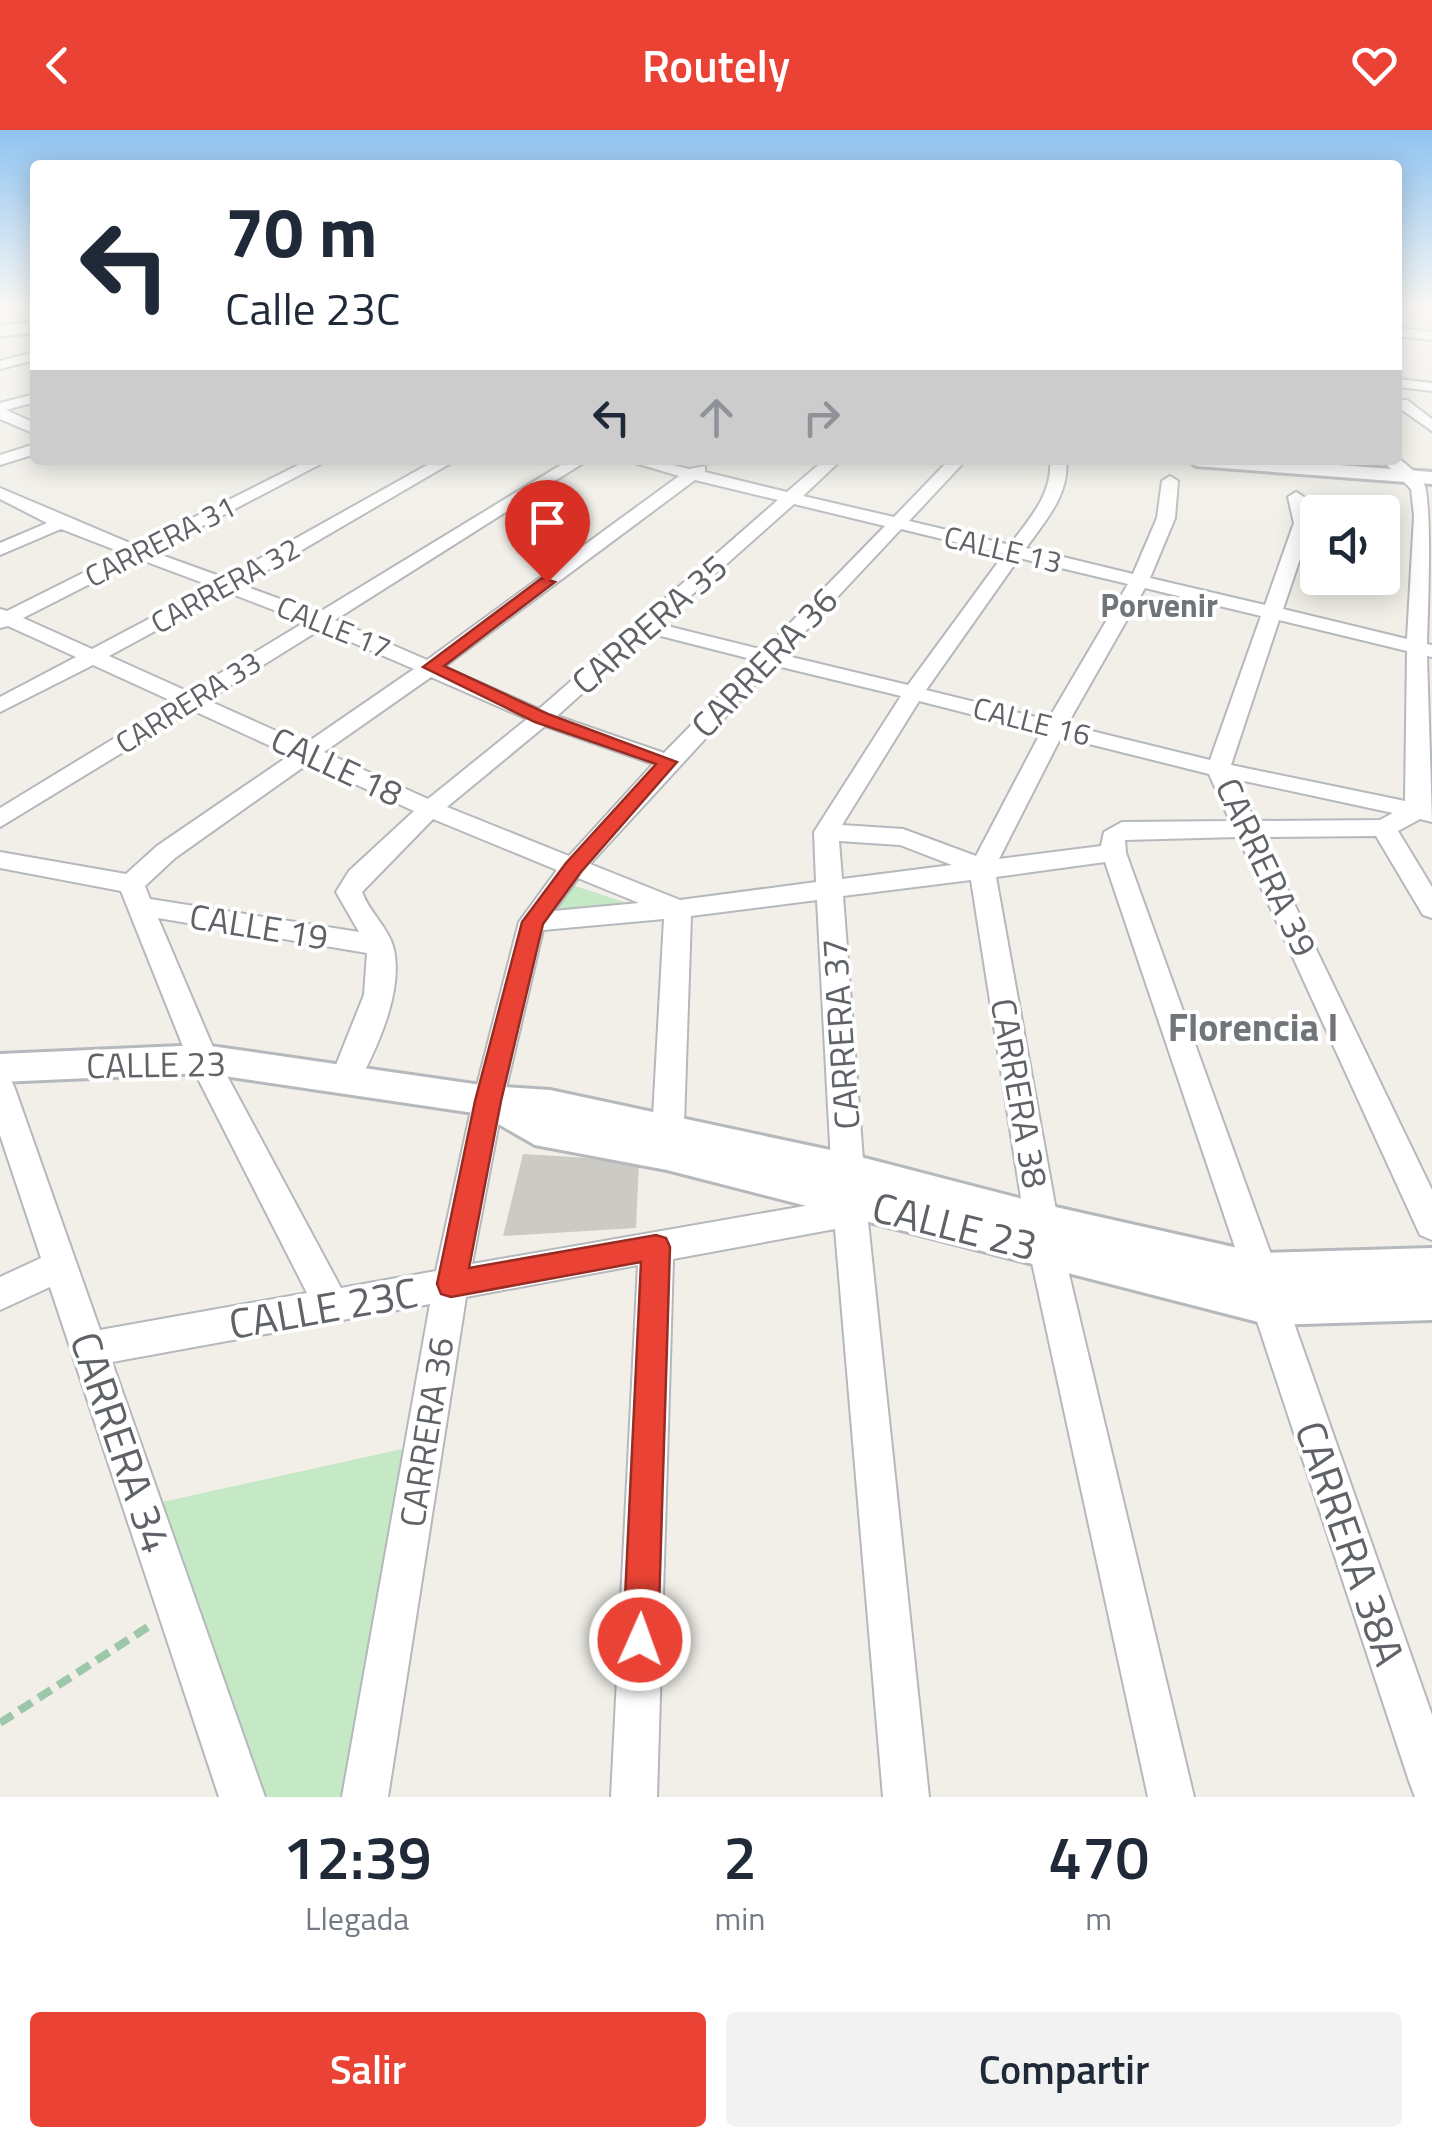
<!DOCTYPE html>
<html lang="es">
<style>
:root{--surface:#fff;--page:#f2f2f3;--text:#1f2937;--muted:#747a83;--accent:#ea4335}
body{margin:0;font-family:"Titillium Web",sans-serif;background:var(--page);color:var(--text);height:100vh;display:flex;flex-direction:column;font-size:38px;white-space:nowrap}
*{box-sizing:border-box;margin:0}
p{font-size:32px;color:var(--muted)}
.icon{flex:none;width:55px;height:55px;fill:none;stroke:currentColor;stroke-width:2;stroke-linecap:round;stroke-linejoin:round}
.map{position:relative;height:1667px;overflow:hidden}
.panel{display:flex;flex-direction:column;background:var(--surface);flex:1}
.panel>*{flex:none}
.top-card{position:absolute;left:30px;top:30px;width:1372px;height:305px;border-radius:10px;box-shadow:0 5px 25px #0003;background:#fff;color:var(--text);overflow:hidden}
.fabs{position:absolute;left:1300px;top:365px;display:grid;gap:20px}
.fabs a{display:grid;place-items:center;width:100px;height:100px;border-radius:10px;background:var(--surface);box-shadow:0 5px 25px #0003;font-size:50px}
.pin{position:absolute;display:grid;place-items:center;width:85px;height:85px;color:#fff;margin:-102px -42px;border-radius:50% 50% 50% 0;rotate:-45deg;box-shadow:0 0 10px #0007}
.pin .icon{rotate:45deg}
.me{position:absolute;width:110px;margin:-55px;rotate:2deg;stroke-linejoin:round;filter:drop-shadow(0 0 8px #0008)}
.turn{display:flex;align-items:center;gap:35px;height:210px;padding:0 30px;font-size:45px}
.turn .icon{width:130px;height:130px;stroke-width:2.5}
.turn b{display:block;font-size:70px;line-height:85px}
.lanes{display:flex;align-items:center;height:95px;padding:0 30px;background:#0003;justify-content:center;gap:50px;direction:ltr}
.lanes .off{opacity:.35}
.eta{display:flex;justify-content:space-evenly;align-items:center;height:170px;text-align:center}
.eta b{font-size:60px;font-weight:600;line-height:70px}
.primary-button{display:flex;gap:20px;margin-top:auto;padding:20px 30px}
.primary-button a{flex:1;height:115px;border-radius:10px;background:var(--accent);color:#fff;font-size:40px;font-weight:600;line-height:115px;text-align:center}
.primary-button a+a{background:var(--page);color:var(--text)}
header{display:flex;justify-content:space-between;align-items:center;height:130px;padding:0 30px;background:var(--accent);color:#fff;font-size:45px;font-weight:600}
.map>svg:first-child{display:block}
.green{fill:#c5e8c5}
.building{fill:#cccac5}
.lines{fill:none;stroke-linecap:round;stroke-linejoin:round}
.minor-casing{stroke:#b5b8bc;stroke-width:4}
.tertiary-casing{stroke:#b5b8bc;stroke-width:6}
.path{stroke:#9cc7a9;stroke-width:8;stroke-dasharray:15 8;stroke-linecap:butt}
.minor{fill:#fff;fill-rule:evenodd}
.tertiary{fill:#fff;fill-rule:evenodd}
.route{fill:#ea4335;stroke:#982c22;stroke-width:2.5}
.labels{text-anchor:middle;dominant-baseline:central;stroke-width:8;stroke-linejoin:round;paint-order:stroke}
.far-street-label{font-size:30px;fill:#5f6368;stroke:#fff}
.far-neighbourhood-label{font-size:32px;font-weight:bold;fill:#70757a;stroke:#fff}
.street-label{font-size:35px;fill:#5f6368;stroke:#fff}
.neighbourhood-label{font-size:38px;font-weight:bold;fill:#70757a;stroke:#fff}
.near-street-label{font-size:42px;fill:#5f6368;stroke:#fff}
</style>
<header><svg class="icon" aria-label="back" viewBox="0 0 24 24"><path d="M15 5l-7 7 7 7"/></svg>Routely<svg class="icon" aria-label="heart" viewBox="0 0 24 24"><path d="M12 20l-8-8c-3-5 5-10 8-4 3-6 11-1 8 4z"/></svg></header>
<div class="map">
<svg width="1432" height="1667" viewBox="0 0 1432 1667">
<rect width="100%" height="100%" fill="#f1efe8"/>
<path class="green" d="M569,754L633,775L547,784Z
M425,1314L365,1667H242L144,1376Z"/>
<path class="building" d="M523,1024L639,1031L636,1098L503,1106Z"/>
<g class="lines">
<defs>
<path id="minor" d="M1398,198L1432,202V210L1398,206Z
M35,222V230L0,239V231Z
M1398,249L1432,253V261L1398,257Z
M35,264V272L6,280L35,293V304L0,289V273Z
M1398,270H1407L1432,289V301L1398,277Z
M35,314V324L0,335V325Z
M1398,328C1408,336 1419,344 1425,356C1432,383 1428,479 1427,514L1432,515V527L1427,526L1432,692L1420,689L1398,701L1432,757V788L1423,785L1376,706L1262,707L1432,1060V1110L1420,1105L1238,707L1125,710L1126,723L1277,1141L1272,1152L1260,1157L1248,1152L1243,1141L1105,732L996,747L1063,1119L1194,1667H1148L1029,1119L971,750L843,766L867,1082L929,1667H883L835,1099L673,1129L657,1667H611L638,1135L466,1167L388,1667H342L430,1174L112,1232L265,1667H219L50,1157L0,1180V1147L41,1128L0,1005V947L11,950L15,959L100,1200L307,1163L188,929L121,761L0,738V722L126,744L157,716L290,625L192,580L0,697V678L174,572L93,535L0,582V567L76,527L8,496L0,498V479L7,481L123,423L61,399L0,425V413L47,393L0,369V358L137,416L308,330H328L153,422L225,448L436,330H456L242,455L318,483L569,330H588L335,490L427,530L679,346L625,330H653L689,339L705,336V342L787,362L824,330H841L803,366L894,387L949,330H966L909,391L1010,415C1029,389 1053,364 1050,330H1066C1070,364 1045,391 1026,418L1133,444L1157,388L1162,351L1170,346L1178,351L1175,388L1150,448L1265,475L1294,393L1288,367L1296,362L1304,367L1312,393L1283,479L1407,509L1414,386L1411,359L1382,330ZM695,350L778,370L539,579L444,537ZM794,374L885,396L764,520L659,494ZM901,399L1004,424L908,555L783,525ZM1019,428L1128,454L1048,590L926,560ZM139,429L211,456L92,519L23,488ZM1145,458L1261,486L1210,630L1067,595ZM227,462L305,492L189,562L109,526ZM1279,490L1407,521L1405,671L1231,635ZM321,499L414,539L305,614L207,570ZM649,503L755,530L664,623L557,586ZM773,535L901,566L814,702L816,752L680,770L590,734ZM431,547L527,589L428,669L324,622ZM919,571L1041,602L976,726L903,699L842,695ZM545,596L653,634L569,726L447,677ZM1061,607L1209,644L1230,691L1122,692L1104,702L1101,716L999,729ZM309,633L414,681L349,741L336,762L359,802L150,769L145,756L175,728ZM1235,649L1393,683L1380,690L1255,691ZM433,689L557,740L519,792L473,971L436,1141L341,1158L218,929L158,788L367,823L364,865L330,950L334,958L345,962L356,958C376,920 405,860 393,816C387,796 369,782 362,762ZM839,711L900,715L952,735L842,749ZM578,748L639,773L554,781ZM817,770L833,1071L472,1134L503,971L543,800L664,789L651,1023L656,1032L667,1036L678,1032L683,1023L691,786Z
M1270,1160L1283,1164L1288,1176L1432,1585V1667H1415L1409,1651L1252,1176L1257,1164Z"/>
<path id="tertiary" d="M35,192V202L0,206V196Z
M1187,330H1271L1432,342V354L1196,336Z
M203,915L488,956L550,960L849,1024L1042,1074L1260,1123L1432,1118V1190L1270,1195L667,1040L535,1015L481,984L203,943L0,952V924Z"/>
</defs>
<use href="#minor" class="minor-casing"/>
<use href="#tertiary" class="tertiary-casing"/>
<path class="path" d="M0,1593L151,1495"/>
<use href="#minor" class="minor"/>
<use href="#tertiary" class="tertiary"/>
</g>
<linearGradient id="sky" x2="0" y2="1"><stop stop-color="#8fc3f1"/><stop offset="0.43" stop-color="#f9f8f5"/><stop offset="1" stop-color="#f9f8f5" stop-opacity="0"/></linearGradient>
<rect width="1432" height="408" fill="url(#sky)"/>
<path class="route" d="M542,448L555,452L444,536L548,584L677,632L581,742L543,794L501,971L469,1138L656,1105L666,1108L670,1117L658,1510L653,1523L640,1528L628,1523L623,1510L641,1132L451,1167L441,1164L437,1154L475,971L522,792L566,733L656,634L535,592L423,537Z"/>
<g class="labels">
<g class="far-street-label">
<text transform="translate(160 411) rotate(-27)">CARRERA 31</text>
<text transform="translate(1003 419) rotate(13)">CALLE 13</text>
<text transform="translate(225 455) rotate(-29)">CARRERA 32</text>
<text transform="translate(334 497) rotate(22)">CALLE 17</text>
<text transform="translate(188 572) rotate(-32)">CARRERA 33</text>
<text transform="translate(1032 591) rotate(14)">CALLE 16</text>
</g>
<g class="far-neighbourhood-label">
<text x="1159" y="475">Porvenir</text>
</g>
<g class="street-label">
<text transform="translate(649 494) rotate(-41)">CARRERA 35</text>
<text transform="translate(764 532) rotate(-46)">CARRERA 36</text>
<text transform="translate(337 636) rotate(25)">CALLE 18</text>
<text transform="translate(1267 737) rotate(65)">CARRERA 39</text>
<text transform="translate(259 796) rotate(9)">CALLE 19</text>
<text transform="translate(840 904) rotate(-94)">CARRERA 37</text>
<text transform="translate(156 934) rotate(-1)">CALLE 23</text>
<text transform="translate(1020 963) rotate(80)">CARRERA 38</text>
<text transform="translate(426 1302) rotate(-81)">CARRERA 36</text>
</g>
<g class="neighbourhood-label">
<text x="1253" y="897">Florencia I</text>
</g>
<g class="near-street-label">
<text transform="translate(955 1095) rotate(14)">CALLE 23</text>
<text transform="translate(323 1177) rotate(-10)">CALLE 23C</text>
<text transform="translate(122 1312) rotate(71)">CARRERA 34</text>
<text transform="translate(1351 1413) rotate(71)">CARRERA 38A</text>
</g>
</g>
</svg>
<div class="fabs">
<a><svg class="icon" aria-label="sound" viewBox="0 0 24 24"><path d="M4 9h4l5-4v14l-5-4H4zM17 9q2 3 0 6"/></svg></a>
</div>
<div class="pin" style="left:547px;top:452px;background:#d93025"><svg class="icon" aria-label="arrive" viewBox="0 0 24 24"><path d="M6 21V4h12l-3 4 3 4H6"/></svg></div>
<svg class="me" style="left:640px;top:1510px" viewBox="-20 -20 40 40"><circle r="17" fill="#ea4335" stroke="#fff" stroke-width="3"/><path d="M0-11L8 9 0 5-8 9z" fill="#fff"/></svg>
<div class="top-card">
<div class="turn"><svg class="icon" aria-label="left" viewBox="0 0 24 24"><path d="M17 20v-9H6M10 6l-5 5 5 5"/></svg><div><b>70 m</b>Calle 23C</div></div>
<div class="lanes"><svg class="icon" aria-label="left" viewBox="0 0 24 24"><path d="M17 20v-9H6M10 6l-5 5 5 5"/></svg><svg class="icon off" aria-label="ahead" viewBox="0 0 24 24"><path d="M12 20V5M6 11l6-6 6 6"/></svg><svg class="icon off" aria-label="right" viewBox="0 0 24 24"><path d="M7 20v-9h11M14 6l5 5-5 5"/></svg></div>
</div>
</div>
<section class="panel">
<div class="eta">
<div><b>12:39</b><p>Llegada</p></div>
<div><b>2</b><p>min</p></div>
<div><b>470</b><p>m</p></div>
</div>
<div class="primary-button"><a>Salir</a><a>Compartir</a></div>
</section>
